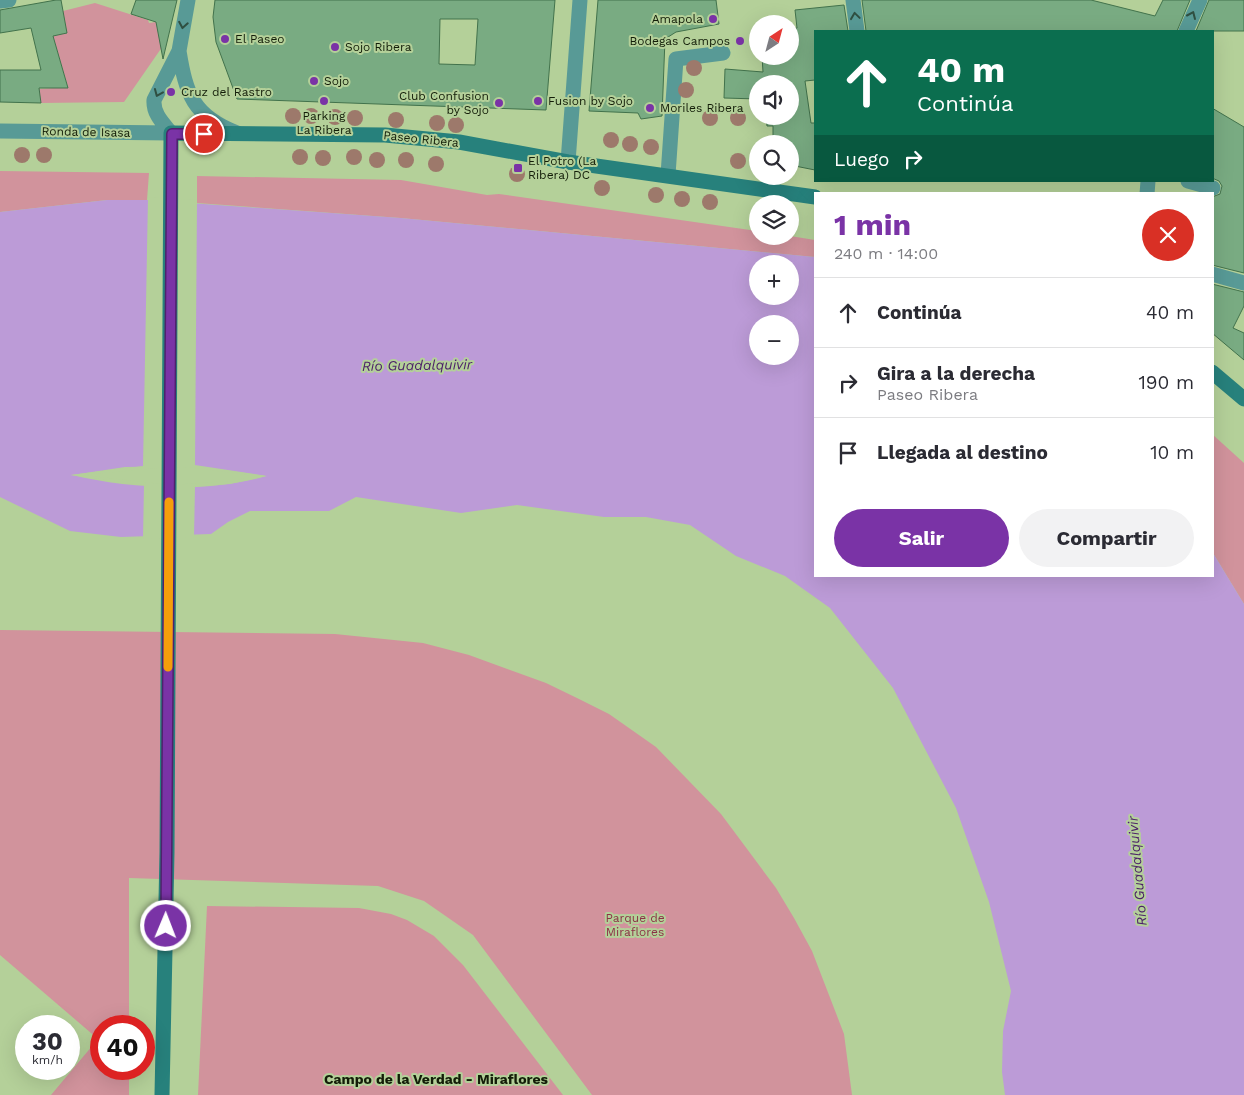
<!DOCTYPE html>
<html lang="es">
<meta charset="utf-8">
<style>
:root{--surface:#fff;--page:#f2f2f3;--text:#2b2b33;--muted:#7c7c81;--line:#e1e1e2;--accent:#7a33a6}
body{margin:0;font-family:"Work Sans",sans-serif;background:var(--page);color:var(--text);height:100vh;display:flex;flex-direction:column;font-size:19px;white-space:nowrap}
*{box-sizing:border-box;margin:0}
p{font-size:16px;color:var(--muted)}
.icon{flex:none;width:28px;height:28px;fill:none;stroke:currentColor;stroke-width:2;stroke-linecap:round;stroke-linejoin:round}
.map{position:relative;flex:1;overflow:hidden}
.drawer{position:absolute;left:814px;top:192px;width:400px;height:385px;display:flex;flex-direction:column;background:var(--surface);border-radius:0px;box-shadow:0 5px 20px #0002}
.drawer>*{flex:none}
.hud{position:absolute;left:814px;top:30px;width:400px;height:152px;border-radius:0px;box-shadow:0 5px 20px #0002;background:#0b6e4f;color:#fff;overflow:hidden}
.needle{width:32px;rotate:36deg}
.tools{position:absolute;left:749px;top:15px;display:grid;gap:10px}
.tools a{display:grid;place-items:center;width:50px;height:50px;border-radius:50%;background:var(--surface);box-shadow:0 5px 20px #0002;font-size:25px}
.speed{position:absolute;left:15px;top:1015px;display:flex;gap:10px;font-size:25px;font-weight:700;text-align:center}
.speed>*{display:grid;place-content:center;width:65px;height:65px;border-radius:50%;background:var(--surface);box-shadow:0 5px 20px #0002;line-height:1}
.speed small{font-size:12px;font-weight:400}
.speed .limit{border:8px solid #d22;background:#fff;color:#111}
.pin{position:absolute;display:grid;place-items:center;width:42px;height:42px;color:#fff;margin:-21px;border:2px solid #fff;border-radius:50%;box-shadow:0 1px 5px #0007}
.me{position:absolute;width:55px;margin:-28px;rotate:1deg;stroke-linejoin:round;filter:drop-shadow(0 0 4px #0008)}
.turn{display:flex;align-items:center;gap:18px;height:105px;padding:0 20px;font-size:22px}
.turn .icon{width:65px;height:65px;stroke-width:2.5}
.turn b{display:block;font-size:35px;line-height:42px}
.then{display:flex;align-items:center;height:48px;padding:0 20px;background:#0003;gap:10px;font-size:19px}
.round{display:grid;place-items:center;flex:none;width:52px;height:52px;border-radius:26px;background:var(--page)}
.head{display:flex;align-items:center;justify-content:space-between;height:85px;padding:0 20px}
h1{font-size:30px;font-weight:700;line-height:38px;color:var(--accent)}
.button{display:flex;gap:10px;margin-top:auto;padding:10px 20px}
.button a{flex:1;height:58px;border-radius:30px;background:var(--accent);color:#fff;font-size:20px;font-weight:700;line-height:58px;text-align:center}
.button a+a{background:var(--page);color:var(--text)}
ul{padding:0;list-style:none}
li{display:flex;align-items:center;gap:15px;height:70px;padding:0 20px;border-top:1px solid var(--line)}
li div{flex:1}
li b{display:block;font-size:19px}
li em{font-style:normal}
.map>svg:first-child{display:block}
.green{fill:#d1939c}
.water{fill:#bc9bd7;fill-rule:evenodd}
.pier{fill:#b4d099;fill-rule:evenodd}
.building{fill:#79ab82;stroke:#42724c;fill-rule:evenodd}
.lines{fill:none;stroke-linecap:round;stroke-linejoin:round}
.street{stroke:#589a96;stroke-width:15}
.secondary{stroke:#27817c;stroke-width:15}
.tree{fill:#9d796b}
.oneway{stroke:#2f4f41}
.route-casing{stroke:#4f216c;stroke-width:12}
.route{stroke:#7a33a6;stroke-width:9}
.slow{stroke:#f59e0b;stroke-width:9}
.poi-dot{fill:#7a33a6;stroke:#b4d099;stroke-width:2}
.labels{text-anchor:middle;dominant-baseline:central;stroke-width:4;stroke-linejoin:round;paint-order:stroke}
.poi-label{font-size:12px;fill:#131d08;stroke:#b4d099;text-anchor:start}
.street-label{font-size:12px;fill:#131d08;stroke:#b4d099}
.park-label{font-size:12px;fill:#8b3246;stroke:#b4d099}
.water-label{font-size:14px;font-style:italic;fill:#4c2168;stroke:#b4d099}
.neighbourhood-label{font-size:14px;font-weight:bold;fill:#131d08;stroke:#b4d099}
</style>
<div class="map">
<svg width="1244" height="1095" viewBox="0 0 1244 1095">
<rect width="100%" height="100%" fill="#b4d099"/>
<path class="green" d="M95,3L148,20L149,23L156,22L160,41L167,40L124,102L41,103L39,89L68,87L53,36L67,33L63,11Z
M0,171L149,173L147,200H107L0,212Z
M197,176L401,180L487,195L499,194L757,231L758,236H790L815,240V257L401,218L197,203Z
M1212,434L1244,463V604L1213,553Z
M0,630L335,634L423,643L469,655L546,683L579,699L609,714L656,747L721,814L776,888L794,918L812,951L844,1034L852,1095H592L473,935L424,901L378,886L129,878V1026H101V1069H129V1095H51L98,1039L0,955Z
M207,906L359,908L391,914L407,920L434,936L463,965L563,1095H198Z"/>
<path class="water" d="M107,200H147L401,218L815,257V576H1212L1213,553L1244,604V1095H1005L1002,1072L1003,1031L1011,991L989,902L956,808L893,688L830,608L785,576L736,556L690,525L646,517H604L517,505L461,513L356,497L329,511H250L228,522L211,534L121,537L70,531L0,497V212ZM758,264H790V296H758ZM758,324H790V356H758ZM195,466L266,476C208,493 130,489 72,475L125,467Z"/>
<path class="pier" d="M148,197L197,200L195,465L267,476L230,484L195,487L194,537L143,539L144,485L70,475L143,466ZM168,467L195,468L255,476L229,481L170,485L83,475Z"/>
<path class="building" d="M56,0H61L67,33L53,36L68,88H39L41,103L0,102V70H41L31,28L0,33V10Z
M136,0H177L163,59L156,22L131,14Z
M215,0H555L546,110L237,99L216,42L213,17ZM440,19H478L475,65L439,64Z
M598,0H716L719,24L676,32L665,39L662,116L641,119L638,113L589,111Z
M862,0H1091L1155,16L1163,0H1190L1177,31H866Z
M1209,0H1244V31H1196Z
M844,5L848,31H815V80L805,81L811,123H815V170L790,165V144H773V126H767L766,116H790V84H758V99L724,98L725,69L763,72L762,56H790V29L797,28L795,10Z
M1212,108L1244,127V273L1212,265V197L1220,194L1222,186L1219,181L1212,178Z
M1212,284L1244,292V306L1233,328L1244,333V360L1212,333Z"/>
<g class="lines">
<path class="street" d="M853,0L857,31
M0,1L9,0
M1186,31L1200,0
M179,51C186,94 193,116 237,133
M0,131L171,133
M171,133C163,123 153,114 154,100L179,51L188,0
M568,162L580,0
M668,175L676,59L723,53
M1188,181L1213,188
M1147,194L1148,181
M1212,274L1244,283"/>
<path class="secondary" d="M1212,372L1244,399
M162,1095L167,852L171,133L385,135L459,142L568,162L815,197"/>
</g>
<g class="tree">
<circle cx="694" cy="68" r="8"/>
<circle cx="686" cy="90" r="8"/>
<circle cx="293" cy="116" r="8"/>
<circle cx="311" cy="116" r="8"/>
<circle cx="335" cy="117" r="8"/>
<circle cx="355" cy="118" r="8"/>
<circle cx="710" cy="118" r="8"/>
<circle cx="738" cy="118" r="8"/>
<circle cx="396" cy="120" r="8"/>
<circle cx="437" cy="123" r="8"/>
<circle cx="456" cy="125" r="8"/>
<circle cx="611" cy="140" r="8"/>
<circle cx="630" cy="144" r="8"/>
<circle cx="651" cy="147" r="8"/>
<circle cx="22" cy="155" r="8"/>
<circle cx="44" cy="155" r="8"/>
<circle cx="300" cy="157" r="8"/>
<circle cx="354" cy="157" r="8"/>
<circle cx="323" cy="158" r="8"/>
<circle cx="377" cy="160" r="8"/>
<circle cx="406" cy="160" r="8"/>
<circle cx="738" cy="161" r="8"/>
<circle cx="436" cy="164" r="8"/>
<circle cx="517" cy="174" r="8"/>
<circle cx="602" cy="188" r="8"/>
<circle cx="656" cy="195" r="8"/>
<circle cx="682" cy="199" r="8"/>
<circle cx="710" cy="202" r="8"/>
</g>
<defs><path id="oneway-chevron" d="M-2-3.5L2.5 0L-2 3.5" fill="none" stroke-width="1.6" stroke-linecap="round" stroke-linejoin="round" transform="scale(1.25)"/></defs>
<g class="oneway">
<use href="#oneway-chevron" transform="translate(1192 15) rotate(-66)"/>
<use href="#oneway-chevron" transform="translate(855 16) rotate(-98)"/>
<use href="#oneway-chevron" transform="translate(183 25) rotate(100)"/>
<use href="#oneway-chevron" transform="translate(158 93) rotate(113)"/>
</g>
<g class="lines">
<defs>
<path id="route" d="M166,926L172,134H204"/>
</defs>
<use href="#route" class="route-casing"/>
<use href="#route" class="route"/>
<path class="slow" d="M168,667L169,502"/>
</g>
<g class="poi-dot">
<circle cx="713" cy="19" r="5"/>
<circle cx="225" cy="39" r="5"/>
<circle cx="740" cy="41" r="5"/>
<circle cx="335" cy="47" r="5"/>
<circle cx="314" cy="81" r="5"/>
<circle cx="171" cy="92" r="5"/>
<circle cx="324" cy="101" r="5"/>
<circle cx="538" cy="101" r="5"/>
<circle cx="499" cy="103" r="5"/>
<circle cx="650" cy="108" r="5"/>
<rect x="513" y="163" width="10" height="10" rx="2.5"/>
</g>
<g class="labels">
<g class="poi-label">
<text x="703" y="19" text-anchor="end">Amapola</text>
<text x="235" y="39">El Paseo</text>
<text x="730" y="41" text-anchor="end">Bodegas Campos</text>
<text x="345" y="47">Sojo Ribera</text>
<text x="324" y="81">Sojo</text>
<text x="181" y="92">Cruz del Rastro</text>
<text x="489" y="96" text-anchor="end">Club Confusion<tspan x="489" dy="14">by Sojo</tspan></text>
<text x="548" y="101">Fusion by Sojo</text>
<text x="660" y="108">Moriles Ribera</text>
<text x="324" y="116" text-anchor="middle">Parking<tspan x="324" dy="14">La Ribera</tspan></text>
<text x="528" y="161">El Potro (La<tspan x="528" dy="14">Ribera) DC</tspan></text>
</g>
<g class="street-label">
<text transform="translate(86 132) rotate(1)">Ronda de Isasa</text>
<text transform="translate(421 139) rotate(6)">Paseo Ribera</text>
</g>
<g class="park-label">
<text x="635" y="918">Parque de<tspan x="635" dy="14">Miraflores</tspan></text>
</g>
<g class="water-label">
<text transform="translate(417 365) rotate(-1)">Río Guadalquivir</text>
<text transform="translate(1137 871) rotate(-95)">Río Guadalquivir</text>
</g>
<g class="neighbourhood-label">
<text x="436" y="1079">Campo de la Verdad - Miraflores</text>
</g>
</g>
</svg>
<div class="tools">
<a><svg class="needle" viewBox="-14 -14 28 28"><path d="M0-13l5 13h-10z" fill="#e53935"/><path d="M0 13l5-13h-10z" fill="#7c7c81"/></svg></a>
<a><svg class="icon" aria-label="sound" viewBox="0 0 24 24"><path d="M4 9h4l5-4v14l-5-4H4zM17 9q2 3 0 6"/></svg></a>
<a><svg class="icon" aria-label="search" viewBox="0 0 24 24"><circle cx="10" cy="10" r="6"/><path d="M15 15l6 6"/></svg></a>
<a><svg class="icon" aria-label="layers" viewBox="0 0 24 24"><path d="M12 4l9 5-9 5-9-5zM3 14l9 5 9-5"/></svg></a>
<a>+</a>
<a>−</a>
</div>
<div class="speed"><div>30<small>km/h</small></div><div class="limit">40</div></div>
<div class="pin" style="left:204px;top:134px;background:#d93025"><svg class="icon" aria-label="arrive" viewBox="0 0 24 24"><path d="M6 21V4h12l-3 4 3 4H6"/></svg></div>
<svg class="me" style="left:166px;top:926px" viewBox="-20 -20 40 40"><circle r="17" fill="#7a33a6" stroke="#fff" stroke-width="3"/><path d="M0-11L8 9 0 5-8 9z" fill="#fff"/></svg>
<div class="hud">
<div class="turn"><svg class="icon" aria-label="ahead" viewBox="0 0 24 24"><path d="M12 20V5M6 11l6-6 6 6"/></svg><div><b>40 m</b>Continúa</div></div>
<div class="then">Luego<svg class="icon" aria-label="right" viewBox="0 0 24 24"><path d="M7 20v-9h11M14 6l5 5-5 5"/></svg></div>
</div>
<section class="drawer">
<div class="head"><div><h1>1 min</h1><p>240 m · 14:00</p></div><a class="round" style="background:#d93025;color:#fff"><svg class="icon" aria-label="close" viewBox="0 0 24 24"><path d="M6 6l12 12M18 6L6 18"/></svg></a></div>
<ul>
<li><svg class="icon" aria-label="ahead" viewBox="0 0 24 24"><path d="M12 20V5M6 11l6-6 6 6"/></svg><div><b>Continúa</b></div><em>40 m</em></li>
<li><svg class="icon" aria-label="right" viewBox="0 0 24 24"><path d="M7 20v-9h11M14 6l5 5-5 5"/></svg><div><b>Gira a la derecha</b><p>Paseo Ribera</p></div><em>190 m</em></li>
<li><svg class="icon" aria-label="arrive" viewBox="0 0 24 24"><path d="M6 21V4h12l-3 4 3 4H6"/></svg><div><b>Llegada al destino</b></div><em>10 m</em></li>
</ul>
<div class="button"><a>Salir</a><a>Compartir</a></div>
</section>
</div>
